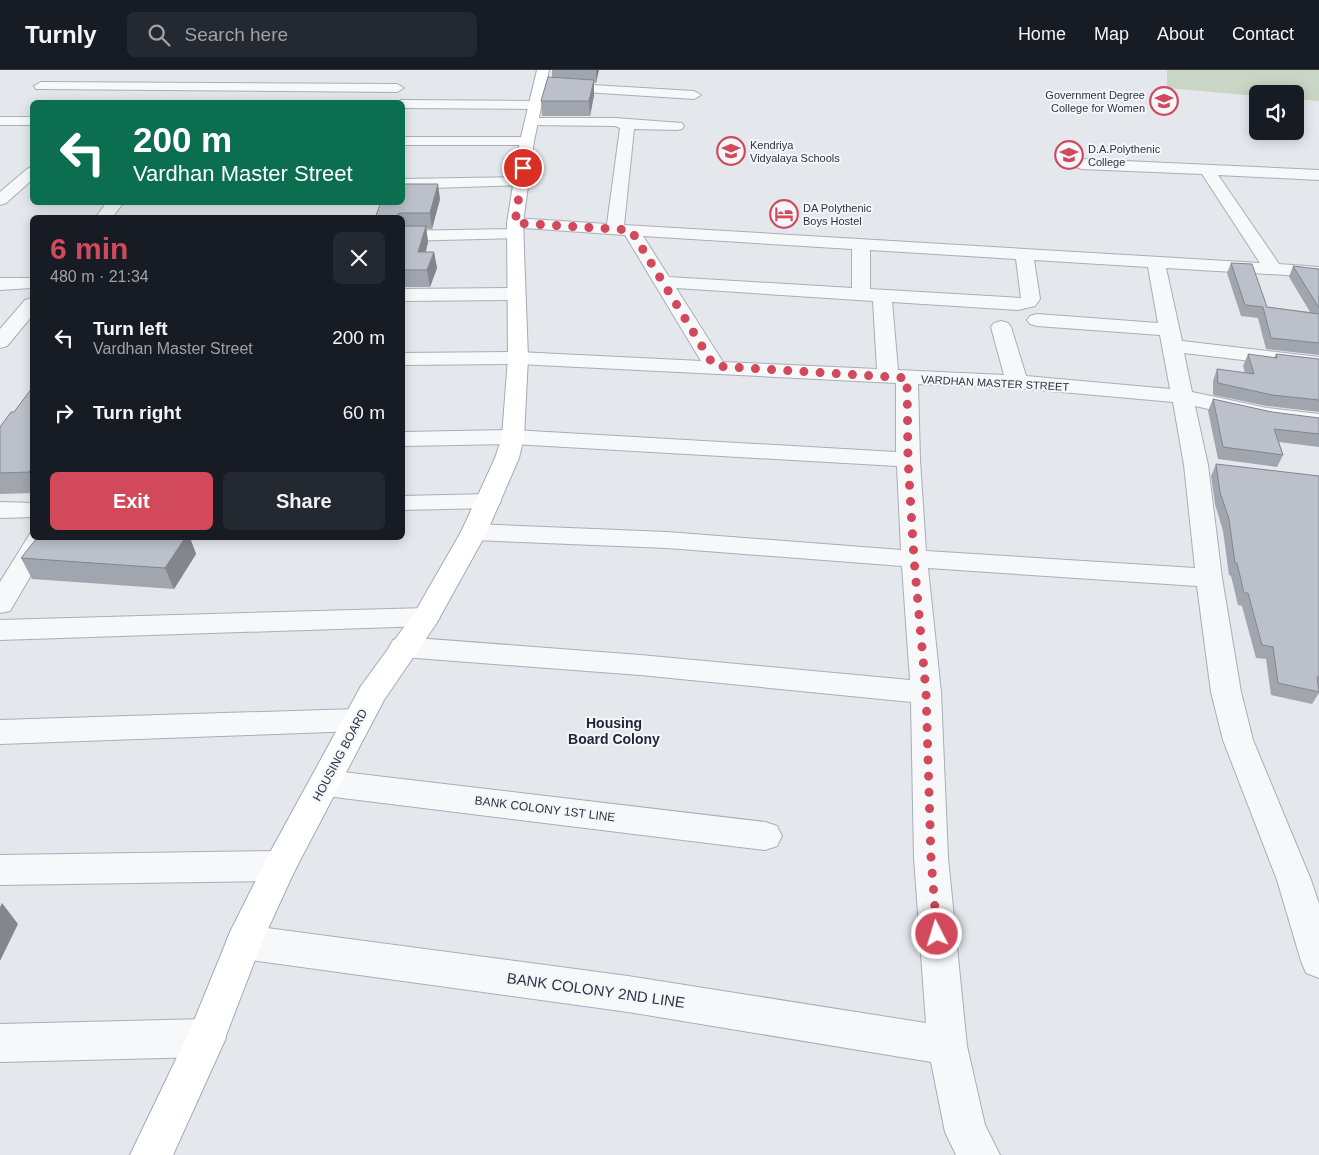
<!DOCTYPE html>
<meta charset="utf-8">
<style>
:root{--surface:#171b24;--page:#242831;--text:#f1f3f6;--muted:#9ea1a6;--line:#363941;--accent:#d1495b}
body{margin:0;font-family:Helvetica,sans-serif;background:var(--page);color:var(--text);height:100vh;display:flex;flex-direction:column;font-size:19px;white-space:nowrap}
*{box-sizing:border-box;margin:0}
p{font-size:16px;color:var(--muted)}
.icon{flex:none;width:28px;height:28px;fill:none;stroke:currentColor;stroke-width:2;stroke-linecap:round;stroke-linejoin:round}
.map{position:relative;flex:1;overflow:hidden}
.side{position:absolute;left:30px;top:145px;width:375px;height:325px;display:flex;flex-direction:column;background:var(--surface);border-radius:8px;box-shadow:0 2px 12px #0003}
.side>*{flex:none}
.top-card{position:absolute;left:30px;top:30px;width:375px;height:105px;border-radius:8px;box-shadow:0 2px 12px #0003;background:#0b6e4f;color:#fff;overflow:hidden}
.tools{position:absolute;left:1249px;top:15px;display:grid;gap:10px}
.tools a{display:grid;place-items:center;width:55px;height:55px;border-radius:8px;background:var(--surface);box-shadow:0 2px 12px #0003;font-size:25px}
.pin{position:absolute;display:grid;place-items:center;width:42px;height:42px;color:#fff;margin:-21px;border:2px solid #fff;border-radius:50%;box-shadow:0 1px 5px #0007}
.me{position:absolute;width:55px;margin:-28px;rotate:355deg;stroke-linejoin:round;filter:drop-shadow(0 0 4px #0008)}
.turn{display:flex;align-items:center;gap:18px;height:105px;padding:0 20px;font-size:22px}
.turn .icon{width:65px;height:65px;stroke-width:2.5}
.turn b{display:block;font-size:35px;line-height:42px}
.round{display:grid;place-items:center;flex:none;width:52px;height:52px;border-radius:8px;background:var(--page)}
.headline{display:flex;align-items:center;justify-content:space-between;height:85px;padding:0 20px}
h1{font-size:30px;font-weight:700;line-height:38px;color:var(--accent)}
.action{display:flex;gap:10px;margin-top:auto;padding:10px 20px}
.action a{flex:1;height:58px;border-radius:8px;background:var(--accent);color:#fff;font-size:20px;font-weight:700;line-height:58px;text-align:center}
.action a+a{background:var(--page);color:var(--text)}
ul{padding:0;list-style:none}
li{display:flex;align-items:center;gap:15px;height:75px;padding:0 20px}
li div{flex:1}
li b{display:block;font-size:19px}
li em{font-style:normal}
header{display:flex;align-items:center;gap:30px;box-sizing:border-box;height:70px;padding:0 25px;background:var(--surface);border-bottom:1px solid var(--line)}
header strong{font-size:24px}
nav{display:flex;gap:28px;margin-inline-start:auto;font-size:18px}
.search{width:350px;height:45px;background:var(--page);display:flex;align-items:center;gap:12px;box-sizing:border-box;padding:0 18px;border-radius:8px;color:var(--muted);font-size:19px}
.map>svg:first-child{display:block}
.green{fill:#c9d6c5}
.lines{fill:none;stroke-linecap:round;stroke-linejoin:round}
.minor-casing{stroke:#a9aeb7;stroke-width:2}
.major-casing{stroke:#a3abb8;stroke-width:2}
.minor{fill:#f7f8fa;fill-rule:evenodd}
.major{fill:#fff;fill-rule:evenodd}
.wall{fill:#a1a5ae}
.shaded-wall{fill:#83868d}
.building{fill:#bbc0ca;stroke:#83868d}
.route{stroke:#d1495b;stroke-width:9;stroke-dasharray:0 16.2}
.labels{text-anchor:middle;dominant-baseline:central;stroke-width:4;stroke-linejoin:round;paint-order:stroke}
.far-poi-label{font-size:11px;fill:#2b3445;stroke:#f4f6f9;text-anchor:start}
.far-street-label{font-size:11px;fill:#2b3445;stroke:#f4f6f9}
.street-label{font-size:12px;fill:#2b3445;stroke:#f4f6f9}
.neighbourhood-label{font-size:14px;font-weight:bold;fill:#1d2536;stroke:#f4f6f9}
.near-street-label{font-size:15px;fill:#2b3445;stroke:#f4f6f9}
</style>
<header>
<strong>Turnly</strong>
<div class="search"><svg class="icon" aria-label="search" viewBox="0 0 24 24"><circle cx="10" cy="10" r="6"/><path d="M15 15l6 6"/></svg>Search here</div>
<nav><a>Home</a><a>Map</a><a>About</a><a>Contact</a></nav>
</header>
<div class="map">
<svg width="1319" height="1085" viewBox="0 0 1319 1085">
<rect width="100%" height="100%" fill="#e4e7ec"/>
<path class="green" d="M1167,0H1319V31L1295,29V24H1258L1257,26L1167,18Z"/>
<g class="lines">
<defs>
<path id="minor" d="M41,12L397,14L404,18L397,22L36,19L34,16Z
M558,13L694,21L701,25L694,29L553,20L551,17Z
M402,30L534,31L541,35L534,39L402,38V32H396Z
M0,47H32V55H0Z
M532,48H615L682,53L684,56L682,59L677,60L634,59L624,155L1260,193L1202,104L1081,99L1076,97L1073,94L1076,91L1081,89L1319,100V110L1218,105L1279,194L1319,197V207L1166,198L1182,271L1319,287V299L1184,283L1192,322L1267,338L1319,344V358L1267,352L1195,336L1208,395L1222,508L1241,622L1253,670L1311,810L1319,834V908L1306,903L1301,891L1277,810L1223,670L1211,622L1197,516L928,498L941,622L948,788L967,976L985,1055L1000,1085H956L945,1062L931,992L628,942L244,889L231,884L226,872L231,860L244,855L628,906L926,953L914,788L911,632L640,605L403,587L393,584L389,577L393,570L403,567L640,585L910,610L902,496L667,478L474,470L465,468L461,462L465,456L474,454L667,462L901,480L897,396L513,374L402,376V362L513,360L896,382V313L518,294L402,295V283L518,282L701,291L625,165L509,157L507,153L509,149L515,148L607,154L620,58L615,56L527,55L525,52L527,49ZM643,166L852,179V218L669,207ZM870,180L1016,189L1021,228L870,219ZM1034,190L1148,197L1158,253L1037,244L1030,246L1027,250L1030,254L1037,256L1160,265L1170,319L1026,306L1011,257L1008,253L1001,251L994,253L991,257L1004,305L898,300L892,232L1018,240L1035,236L1040,229ZM676,218L873,231L877,299L723,292ZM918,314L1017,318L1173,332L1184,395L1195,498L926,481L920,390Z
M402,67H527L532,68L534,71L532,74L527,75H402Z
M32,97V110L6,133L0,135V122L27,99Z
M521,107L527,109L529,112L527,115L402,119V109Z
M107,132H124L112,148H95Z
M515,159L521,160L524,164L521,168L402,171V161Z
M0,208H32V218L0,220Z
M516,218L523,220L525,224L523,228L516,230L402,231V219Z
M32,228V246L7,276L0,278V259L25,230Z
M489,424L498,426L501,431L498,436L489,438L402,440V426Z
M0,432L32,433V447L0,448Z
M31,462H32V468H53L10,541L0,543V512Z
M426,538L436,540L440,547L436,554L426,556L0,570V550Z
M357,639L368,642L372,650L368,658L357,661L0,674V650Z
M326,700L765,752L777,756L782,766L777,776L765,780L326,726L315,722L310,713L315,704Z
M280,781L292,786L297,796L292,806L280,811L0,815V785Z
M206,949L220,955L226,968L220,981L206,987L0,992V954Z"/>
<path id="major" d="M537,0H549L534,71L523,153L528,288L524,367L519,388L487,462L436,554L384,630L294,802L262,872L220,981L173,1085H130L191,958L231,860L268,786L361,616L415,542L461,462L495,388L502,367L508,288L507,153L520,71Z"/>
</defs>
<use href="#minor" class="minor-casing"/>
<use href="#major" class="major-casing"/>
<use href="#minor" class="minor"/>
<use href="#major" class="major"/>
</g>
<path class="wall" d="M552,0H599L596,13H594V25L590,46H542L541,31L552,7Z
M440,129L432,159H426L428,172L426,182H434L437,198L430,217H402V148H375Z
M1231,193L1267,237L1310,242L1289,207L1293,196L1319,199V285L1266,279L1258,248L1241,246L1227,203Z
M1248,284L1274,288L1276,284L1319,289V342L1267,336L1213,325V311L1217,299L1245,303L1243,296Z
M32,318V423L0,424V357L14,342Z
M1213,329L1272,342L1319,348V377L1279,372L1283,385L1277,397L1218,389L1208,341Z
M1216,394L1319,406V623L1312,634L1271,625L1266,589L1256,588L1242,536L1238,535L1231,506L1229,505L1223,461L1215,434L1211,406Z
M37,468H190L196,484L174,519L32,509L21,488Z"/>
<path class="shaded-wall" d="M596,0H599L596,13Z
M594,10V25L590,46L589,31Z
M438,114L440,129L432,159L430,143Z
M426,156L428,172L421,198L418,182Z
M434,182L437,198L430,217L427,200Z
M32,396V409L29,402Z
M185,468H190L196,484L174,519L165,498Z
M2,833L18,854L0,891V837Z"/>
<path class="building" d="M548,7L594,10L589,31H541Z
M402,114H438L430,143H399L397,145L398,148H375L381,132H402Z
M402,156H426L418,182H434L427,200H402Z
M1231,193L1252,194L1267,237L1319,244V273L1271,268L1263,237L1245,235Z
M1293,196L1319,199V238Z
M1248,284L1277,288L1276,284L1319,289V330L1272,325L1218,313L1217,299L1254,304Z
M32,318V396L29,402L0,403V357L11,342H14Z
M1213,329L1272,342L1319,348V364L1274,359L1283,385L1223,377Z
M1216,394L1319,406V607H1317L1319,622L1278,613L1273,577L1262,575L1248,523H1244L1237,493H1235L1229,449L1220,422Z
M37,468H185L165,498L21,488Z"/>
<g class="lines">
<path class="route" d="M523,98L515,153L631,160L714,296L907,308L908,390L914,489L926,622L931,788L937,864"/>
</g>
<defs>
<symbol id="university-ring" viewBox="-11 -11 22 22"><circle r="9.5" fill="#f4f6f9" stroke="#d1495b" stroke-width="1.5"/><path d="M0-5L7-2L0 1L-7-2ZM-4 1L0 2.5L4 1V4Q0 6-4 4Z" fill="#d1495b"/></symbol>
<symbol id="school-ring" viewBox="-11 -11 22 22"><circle r="9.5" fill="#f4f6f9" stroke="#d1495b" stroke-width="1.5"/><path d="M0-5L7-2L0 1L-7-2ZM-4 1L0 2.5L4 1V4Q0 6-4 4Z" fill="#d1495b"/></symbol>
<symbol id="hotel-ring" viewBox="-11 -11 22 22"><circle r="9.5" fill="#f4f6f9" stroke="#d1495b" stroke-width="1.5"/><path d="M-6-4.5h1.5V1H6V5H4.5V3h-9V5H-6ZM-4 0a1.8 1.8 0 1 1 3.6 0ZM.5 0V-2.5h3Q6-2.5 6 0Z" fill="#d1495b"/></symbol>
</defs>
<g fill-rule="evenodd">
<use href="#university-ring" x="1148" y="15" width="32" height="32"/>
<use href="#school-ring" x="715" y="65" width="32" height="32"/>
<use href="#university-ring" x="1053" y="69" width="32" height="32"/>
<use href="#hotel-ring" x="768" y="128" width="32" height="32"/>
</g>
<g class="labels">
<g class="far-poi-label">
<text x="1145" y="25" text-anchor="end">Government Degree<tspan x="1145" dy="13">College for Women</tspan></text>
<text x="750" y="75">Kendriya<tspan x="750" dy="13">Vidyalaya Schools</tspan></text>
<text x="1088" y="79">D.A.Polythenic<tspan x="1088" dy="13">College</tspan></text>
<text x="803" y="138">DA Polythenic<tspan x="803" dy="13">Boys Hostel</tspan></text>
</g>
<g class="far-street-label">
<text transform="translate(995 313) rotate(3)">VARDHAN MASTER STREET</text>
</g>
<g class="street-label">
<text transform="translate(340 685) rotate(-62)">HOUSING BOARD</text>
<text transform="translate(545 739) rotate(7)">BANK COLONY 1ST LINE</text>
</g>
<g class="neighbourhood-label">
<text x="614" y="653">Housing<tspan x="614" dy="16">Board Colony</tspan></text>
</g>
<g class="near-street-label">
<text transform="translate(596 920) rotate(8)">BANK COLONY 2ND LINE</text>
</g>
</g>
</svg>
<div class="tools">
<a><svg class="icon" aria-label="sound" viewBox="0 0 24 24"><path d="M4 9h4l5-4v14l-5-4H4zM17 9q2 3 0 6"/></svg></a>
</div>
<div class="pin" style="left:523px;top:98px;background:#d93025"><svg class="icon" aria-label="arrive" viewBox="0 0 24 24"><path d="M6 21V4h12l-3 4 3 4H6"/></svg></div>
<svg class="me" style="left:937px;top:864px" viewBox="-20 -20 40 40"><circle r="17" fill="#d1495b" stroke="#fff" stroke-width="3"/><path d="M0-11L8 9 0 5-8 9z" fill="#fff"/></svg>
<div class="top-card">
<div class="turn"><svg class="icon" aria-label="left" viewBox="0 0 24 24"><path d="M17 20v-9H6M10 6l-5 5 5 5"/></svg><div><b>200 m</b>Vardhan Master Street</div></div>
</div>
<section class="side">
<div class="headline"><div><h1>6 min</h1><p>480 m · 21:34</p></div><a class="round"><svg class="icon" aria-label="close" viewBox="0 0 24 24"><path d="M6 6l12 12M18 6L6 18"/></svg></a></div>
<ul>
<li><svg class="icon" aria-label="left" viewBox="0 0 24 24"><path d="M17 20v-9H6M10 6l-5 5 5 5"/></svg><div><b>Turn left</b><p>Vardhan Master Street</p></div><em>200 m</em></li>
<li><svg class="icon" aria-label="right" viewBox="0 0 24 24"><path d="M7 20v-9h11M14 6l5 5-5 5"/></svg><div><b>Turn right</b></div><em>60 m</em></li>
</ul>
<div class="action"><a>Exit</a><a>Share</a></div>
</section>
</div>
